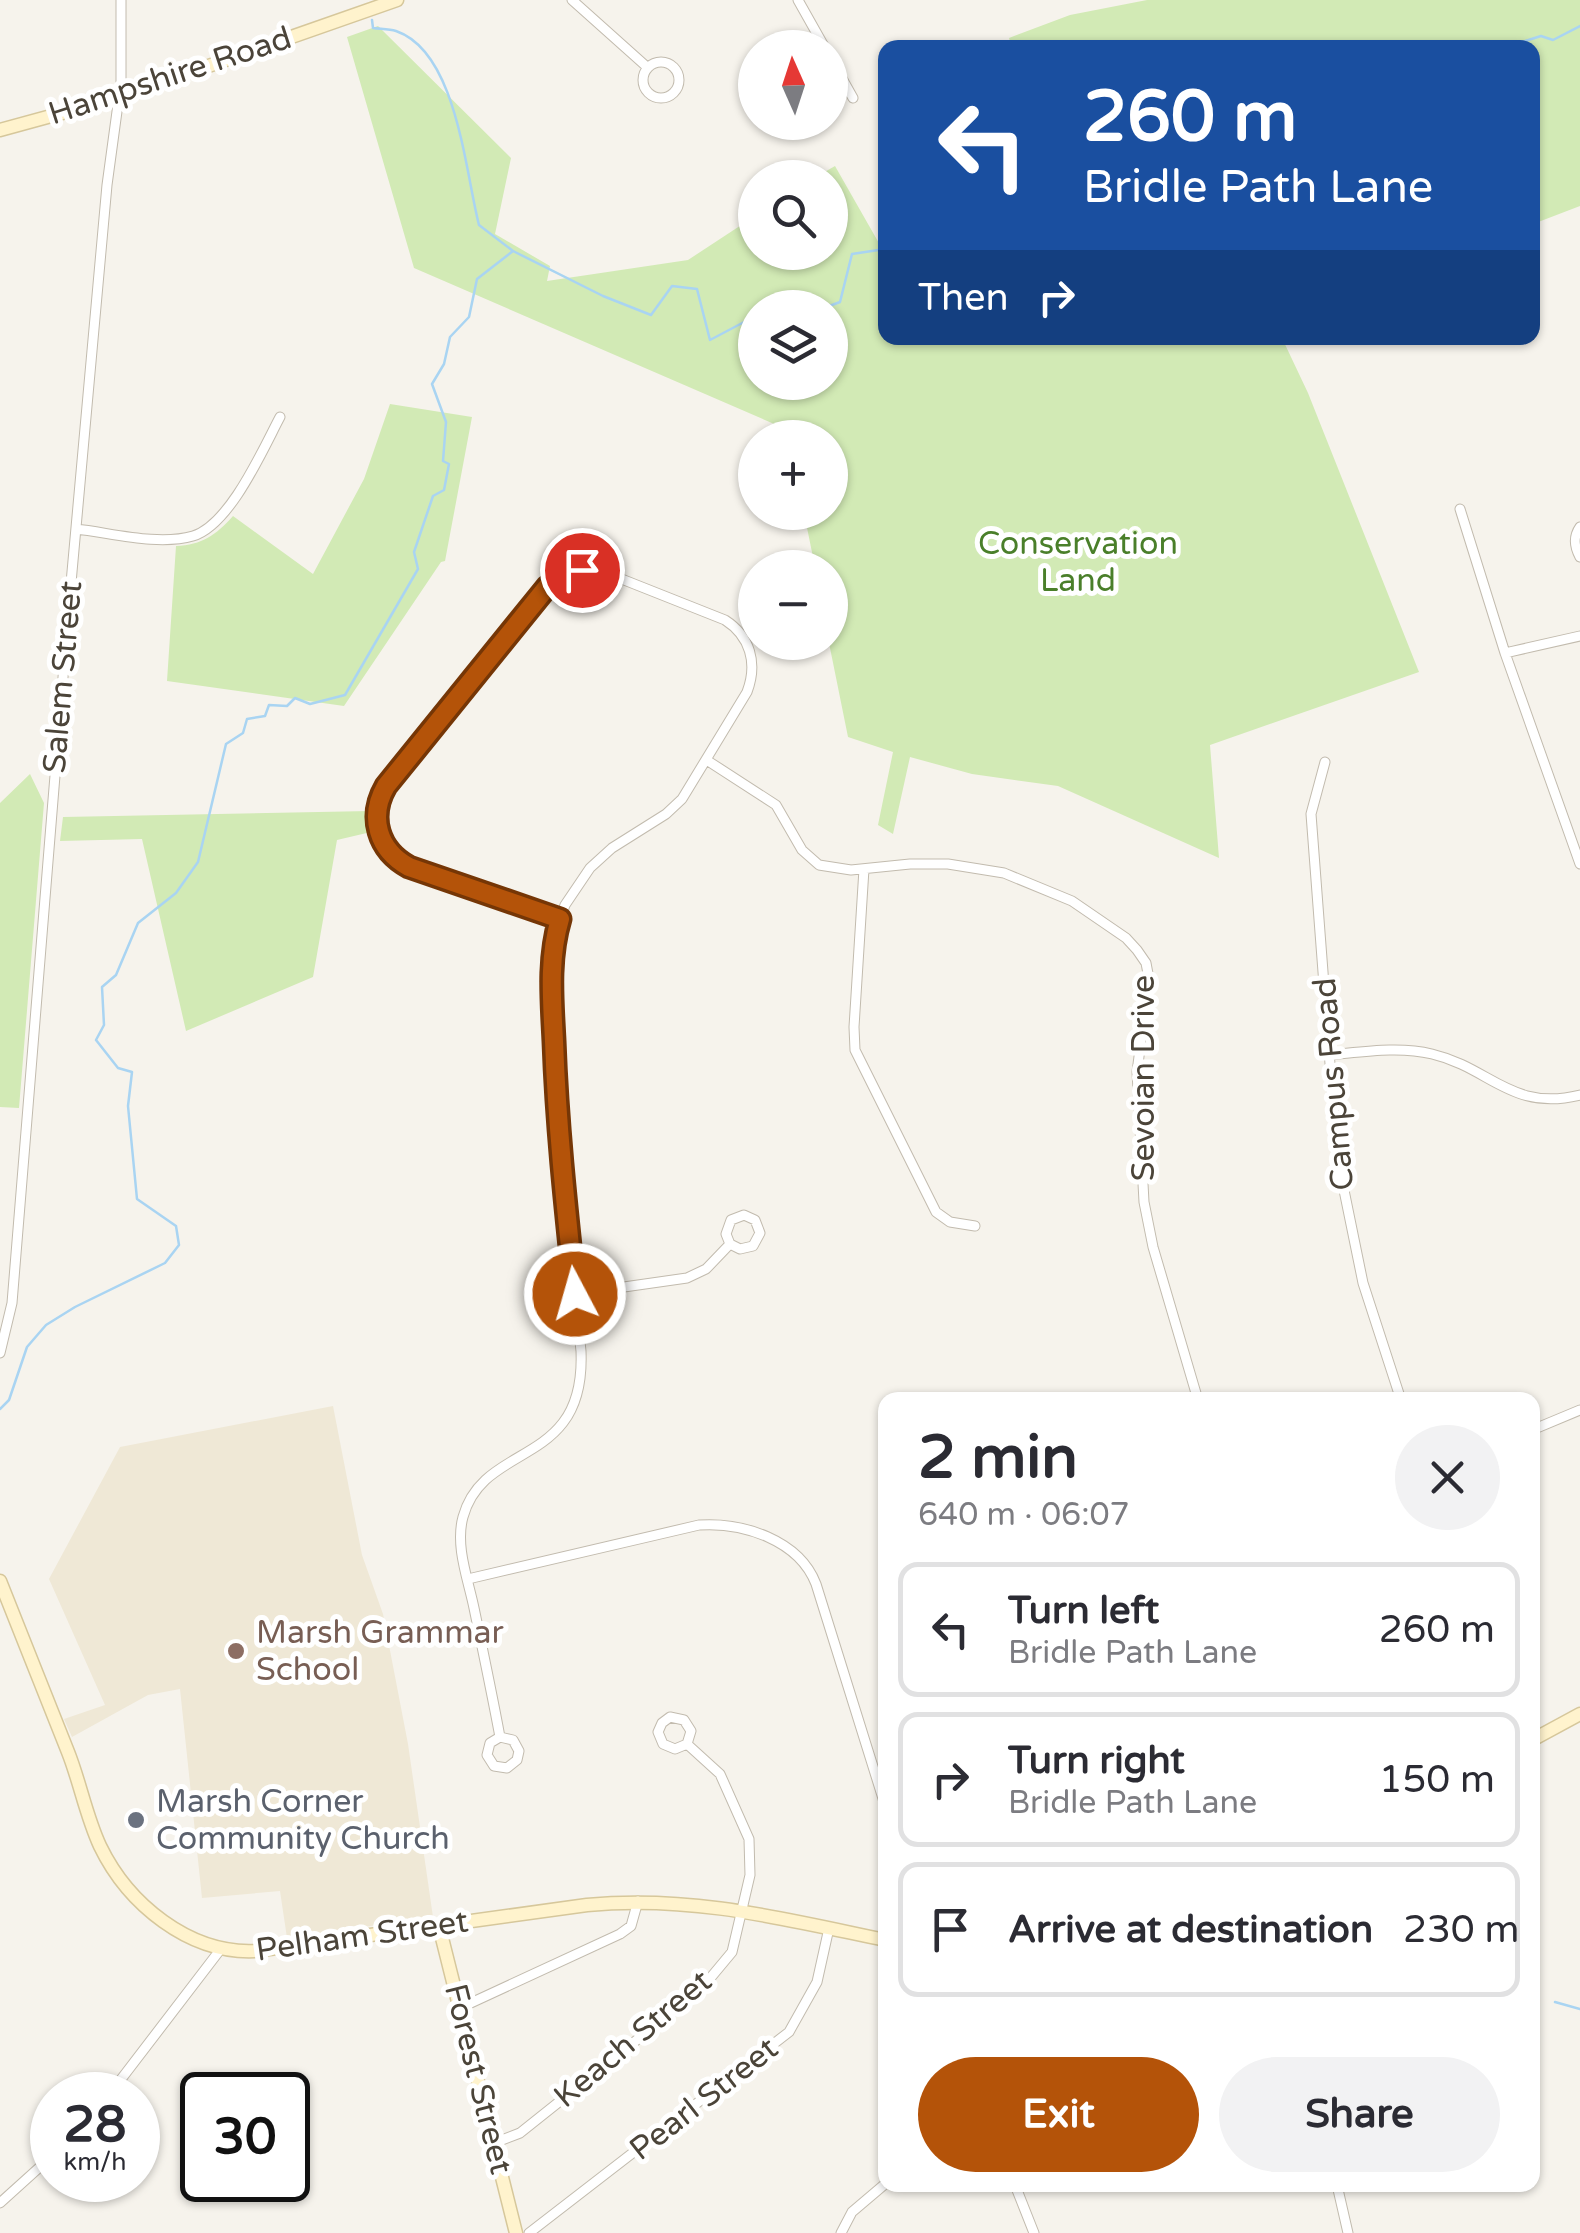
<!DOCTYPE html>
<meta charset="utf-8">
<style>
:root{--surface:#fff;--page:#f2f2f3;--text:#2b2b33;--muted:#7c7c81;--line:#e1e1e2;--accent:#b45309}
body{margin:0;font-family:"Varela Round",sans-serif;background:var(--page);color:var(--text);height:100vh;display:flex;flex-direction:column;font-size:38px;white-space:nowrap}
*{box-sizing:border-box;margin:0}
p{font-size:32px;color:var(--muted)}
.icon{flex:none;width:55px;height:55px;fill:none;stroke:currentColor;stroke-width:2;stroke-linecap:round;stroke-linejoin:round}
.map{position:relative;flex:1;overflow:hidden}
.sheet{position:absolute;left:878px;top:1392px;width:662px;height:800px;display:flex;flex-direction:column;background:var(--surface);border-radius:20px;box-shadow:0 2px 8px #0004}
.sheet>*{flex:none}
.guide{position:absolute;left:878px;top:40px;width:662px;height:305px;border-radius:20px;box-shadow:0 2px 8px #0004;background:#1a4fa0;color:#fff;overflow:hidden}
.needle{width:65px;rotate:357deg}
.fabs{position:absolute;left:738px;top:30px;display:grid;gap:20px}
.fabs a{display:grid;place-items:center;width:110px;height:110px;border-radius:50%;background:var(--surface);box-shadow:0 2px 8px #0004;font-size:50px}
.speed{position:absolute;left:30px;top:2072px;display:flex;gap:20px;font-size:50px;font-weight:700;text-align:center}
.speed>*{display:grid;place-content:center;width:130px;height:130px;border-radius:50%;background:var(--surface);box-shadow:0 2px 8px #0004;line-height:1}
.speed small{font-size:25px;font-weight:400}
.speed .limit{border:5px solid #111;border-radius:15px;background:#fff;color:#111}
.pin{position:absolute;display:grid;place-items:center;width:85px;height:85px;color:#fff;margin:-42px;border:5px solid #fff;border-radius:50%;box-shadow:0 2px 10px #0007}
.me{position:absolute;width:110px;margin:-55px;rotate:354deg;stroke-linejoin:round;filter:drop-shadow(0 0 8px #0008)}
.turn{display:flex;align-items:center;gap:35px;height:210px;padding:0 40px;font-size:45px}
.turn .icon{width:130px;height:130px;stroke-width:2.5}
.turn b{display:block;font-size:70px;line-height:85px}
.then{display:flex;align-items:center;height:95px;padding:0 40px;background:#0003;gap:20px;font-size:38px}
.round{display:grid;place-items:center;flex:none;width:105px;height:105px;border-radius:52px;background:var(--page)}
.headline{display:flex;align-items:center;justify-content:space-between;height:170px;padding:0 40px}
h1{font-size:60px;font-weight:700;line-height:75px}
.button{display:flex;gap:20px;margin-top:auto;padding:20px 40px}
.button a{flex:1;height:115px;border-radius:60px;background:var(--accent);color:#fff;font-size:40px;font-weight:700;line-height:115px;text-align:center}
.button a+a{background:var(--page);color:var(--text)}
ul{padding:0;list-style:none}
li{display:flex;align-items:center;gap:30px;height:135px;margin:0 20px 15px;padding:0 20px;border:5px solid var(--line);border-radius:20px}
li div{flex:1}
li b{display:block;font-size:38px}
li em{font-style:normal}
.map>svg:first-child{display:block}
.education{fill:#efe8d6}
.green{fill:#d2eab5;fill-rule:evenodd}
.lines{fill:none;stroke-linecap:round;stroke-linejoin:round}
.stream{stroke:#a9d4f2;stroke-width:2.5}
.street-casing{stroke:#c2bbae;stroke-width:11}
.secondary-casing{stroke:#d6c79b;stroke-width:15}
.street{stroke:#fff;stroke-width:9}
.secondary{stroke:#fff3cd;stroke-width:12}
.route-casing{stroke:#753606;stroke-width:25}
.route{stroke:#b45309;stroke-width:18}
.education-dot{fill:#8d6e63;stroke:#fff;stroke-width:4}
.worship-dot{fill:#6b7280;stroke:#fff;stroke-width:4}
.labels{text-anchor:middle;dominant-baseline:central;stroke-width:10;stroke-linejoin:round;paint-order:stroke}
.street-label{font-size:32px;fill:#4b4439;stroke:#fff}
.park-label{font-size:32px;fill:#4a7f2a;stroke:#fff}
.education-label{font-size:32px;fill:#785e54;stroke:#fff;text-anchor:start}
.worship-label{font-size:32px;fill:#5b616d;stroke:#fff;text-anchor:start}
</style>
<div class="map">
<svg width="1580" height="2233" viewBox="0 0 1580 2233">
<rect width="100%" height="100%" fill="#f6f3ec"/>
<path class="education" d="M333,1406L362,1555L383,1614L408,1744L433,1917L287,1938L280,1891L202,1898L180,1689L148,1695L72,1737L64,1719L105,1705L49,1579L120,1447Z"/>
<path class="green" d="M1147,0H1580V206L1533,224L1532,48H1012L1009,38L1070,15Z
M378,26L511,158L495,234L550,266L547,281L688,260L755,216V252H830V178L816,177L835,166L880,245H885V338H1282L1308,393L1419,672L1210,745L1219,858L1058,786L972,774L910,757L893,834L878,825L893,752L848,737L829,643L830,568L815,567L804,513L830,512V438L790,437L788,430L414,268L347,37ZM755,308H830V382H755Z
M390,404L472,417L445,561L441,562L344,706L167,681L176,546C202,545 216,535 233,516L313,574L364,479Z
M30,774L44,803L19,1108L0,1107V803Z
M370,811L371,832L337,840L313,977L186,1031L142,839L60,841L63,817Z"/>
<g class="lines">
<path class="stream" d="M372,20L373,28C380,29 389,29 396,31C457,52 465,171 479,225L513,251
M1503,48L1541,36L1553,40L1580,26
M824,308L840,302L852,254L885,249
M0,1409L9,1400L27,1347L46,1325L75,1307L165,1263L179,1245L176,1226L137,1199L128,1106L132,1072L118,1068L96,1040L104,1025L102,987L116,975L138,923L176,893L198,862L226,744L243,733L247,719L265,716L269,705L287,706L295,698L310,704L345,695L418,569L414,552L433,496L444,490L449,464L443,461L446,422L432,384L444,364L450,337L469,317L477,279L513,251L603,296L651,315L672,286L697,289L710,340L746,321H755
M1555,2002L1580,2009"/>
<defs>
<path id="street" d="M572,0L647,67
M798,0L825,48
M830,57L853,98
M643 80a18 18 0 1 1 36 0a18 18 0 1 1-36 0Z
M1460,509L1505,653L1580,864
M1580,527C1573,537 1574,546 1580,557
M76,529C112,533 158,546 193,536C230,525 263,449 280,417
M1505,653L1580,636
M708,761L776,805L802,850L819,865L851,870L910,864H948L1004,873L1072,901L1126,938L1137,950L1146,963L1149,979L1137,1072L1144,1202L1153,1247L1198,1400
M1325,762L1311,814L1337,1156L1363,1283L1401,1400
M864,869L854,1027L855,1050L936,1212L950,1222L975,1226
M1329,1055C1363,1052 1399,1046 1432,1054C1491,1068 1511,1112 1580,1095
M575,1294L687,1278L706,1269L730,1244L726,1234L731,1220L744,1215L755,1220L760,1233L753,1246L740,1249L730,1244
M0,1353L12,1303L68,616L107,185L121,82V0
M1532,1430L1580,1410
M468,1579L699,1525C743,1522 799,1540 816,1584L885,1805
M500,1737L490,1743L487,1755L494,1766L507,1768L517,1760L519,1751L513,1740L500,1737C492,1694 483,1651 474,1608C468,1579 455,1546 463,1517C484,1440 586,1469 581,1351L557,1127L552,984L555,935L565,905L590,868L612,848L666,814L682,799L747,692C758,663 750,636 725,620L609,574C585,567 566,571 547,587L386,786C370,814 376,843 402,863L560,919
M460,2008L620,1934L631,1926L638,1901
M109,2095L220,1950
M494,2143L520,2133L702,1988L732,1952L750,1875L749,1839L720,1774L687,1744L675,1749L663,1744L658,1732L662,1723L670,1717L684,1720L691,1731L687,1744
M1015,2185L1034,2233
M1337,2185L1348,2233
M0,2203L52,2156
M529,2233L789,2032L817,1982L829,1928
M841,2233L852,2212L885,2184"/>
<path id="secondary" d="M0,130L117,98L397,0
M0,1581C23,1638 45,1695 68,1752C80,1782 86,1816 100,1846C128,1904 189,1954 255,1951L587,1905C692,1895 784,1919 885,1940
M1532,1740L1580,1714
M439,1926L516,2233"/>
</defs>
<use href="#street" class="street-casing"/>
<use href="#secondary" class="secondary-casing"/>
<use href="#street" class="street"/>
<use href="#secondary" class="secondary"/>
</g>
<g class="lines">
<defs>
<path id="route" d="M575,1294C566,1209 557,1126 554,1041C552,1000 548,959 560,919L409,867C378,850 368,817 386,786L547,587L563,575L582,570"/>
</defs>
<use href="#route" class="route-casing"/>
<use href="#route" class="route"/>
</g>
<circle class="education-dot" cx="236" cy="1651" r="10"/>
<circle class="worship-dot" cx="136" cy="1820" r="10"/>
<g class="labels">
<g class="street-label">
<text transform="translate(170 76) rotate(-18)">Hampshire Road</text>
<text transform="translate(63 677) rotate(-85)">Salem Street</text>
<text transform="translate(1144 1078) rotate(-90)">Sevoian Drive</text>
<text transform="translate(1334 1084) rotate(-95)">Campus Road</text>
<text transform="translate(362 1936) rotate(-8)">Pelham Street</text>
<text transform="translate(633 2039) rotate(-40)">Keach Street</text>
<text transform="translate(478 2079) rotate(76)">Forest Street</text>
<text transform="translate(704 2099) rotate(-38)">Pearl Street</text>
</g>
<g class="park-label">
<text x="1078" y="544">Conservation<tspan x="1078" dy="37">Land</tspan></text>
</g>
<g class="education-label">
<text x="256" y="1633">Marsh Grammar<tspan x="256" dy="37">School</tspan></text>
</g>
<g class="worship-label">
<text x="156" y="1802">Marsh Corner<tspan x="156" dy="37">Community Church</tspan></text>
</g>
</g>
</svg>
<div class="fabs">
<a><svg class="needle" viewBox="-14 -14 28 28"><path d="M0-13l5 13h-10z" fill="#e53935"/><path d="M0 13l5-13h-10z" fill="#7c7c81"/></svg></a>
<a><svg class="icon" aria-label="search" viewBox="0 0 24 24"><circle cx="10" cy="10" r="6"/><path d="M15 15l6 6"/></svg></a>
<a><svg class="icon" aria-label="layers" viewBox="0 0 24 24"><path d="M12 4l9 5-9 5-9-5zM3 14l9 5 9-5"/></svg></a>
<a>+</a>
<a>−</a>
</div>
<div class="speed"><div>28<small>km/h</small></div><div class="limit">30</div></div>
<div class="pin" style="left:582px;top:570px;background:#d93025"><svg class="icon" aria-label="arrive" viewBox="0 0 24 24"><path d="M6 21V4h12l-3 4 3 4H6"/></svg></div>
<svg class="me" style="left:575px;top:1294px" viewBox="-20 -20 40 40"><circle r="17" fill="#b45309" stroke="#fff" stroke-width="3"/><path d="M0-11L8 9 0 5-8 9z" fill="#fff"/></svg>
<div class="guide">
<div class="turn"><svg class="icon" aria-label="left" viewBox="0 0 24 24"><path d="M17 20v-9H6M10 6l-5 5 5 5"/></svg><div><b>260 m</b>Bridle Path Lane</div></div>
<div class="then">Then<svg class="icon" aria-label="right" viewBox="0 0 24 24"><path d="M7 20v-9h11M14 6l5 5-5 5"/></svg></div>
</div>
<section class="sheet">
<div class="headline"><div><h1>2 min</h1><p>640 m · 06:07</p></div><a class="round"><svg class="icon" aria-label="close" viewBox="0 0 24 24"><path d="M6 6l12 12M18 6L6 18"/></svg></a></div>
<ul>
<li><svg class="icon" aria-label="left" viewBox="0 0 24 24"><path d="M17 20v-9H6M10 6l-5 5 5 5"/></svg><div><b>Turn left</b><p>Bridle Path Lane</p></div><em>260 m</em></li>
<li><svg class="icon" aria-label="right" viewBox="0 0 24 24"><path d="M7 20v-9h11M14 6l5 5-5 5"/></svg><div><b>Turn right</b><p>Bridle Path Lane</p></div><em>150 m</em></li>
<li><svg class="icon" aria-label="arrive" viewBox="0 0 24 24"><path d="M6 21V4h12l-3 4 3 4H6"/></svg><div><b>Arrive at destination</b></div><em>230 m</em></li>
</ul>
<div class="button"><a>Exit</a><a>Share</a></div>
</section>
</div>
